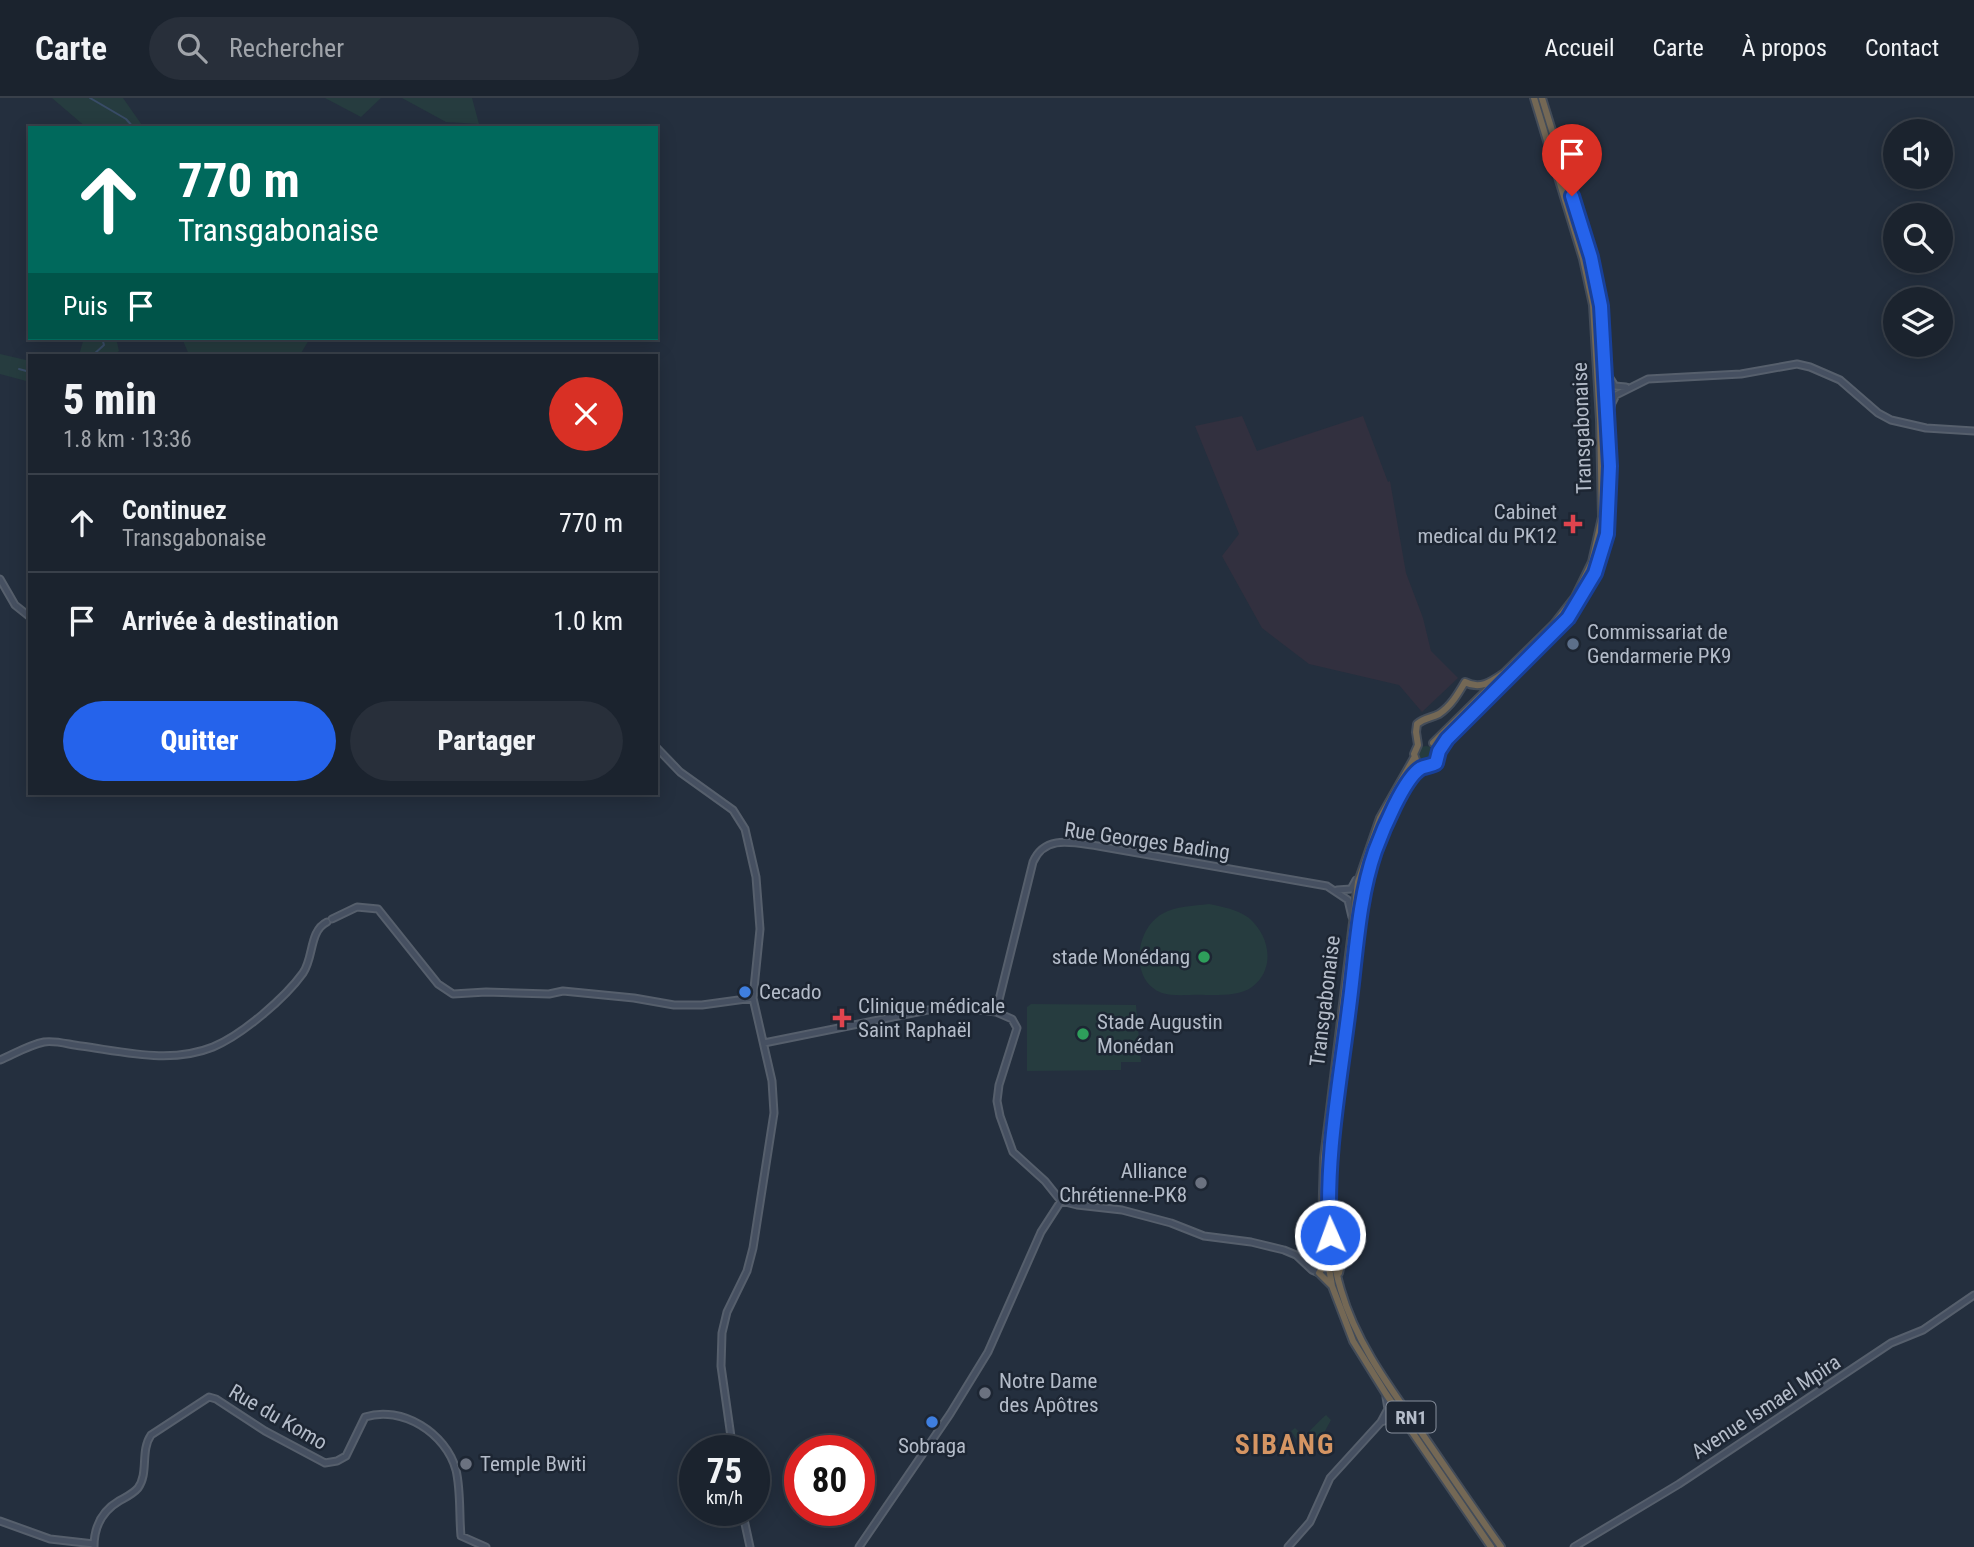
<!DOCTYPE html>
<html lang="fr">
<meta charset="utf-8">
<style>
:root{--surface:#1b232e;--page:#282f3a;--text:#f1f3f6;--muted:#a0a4aa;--line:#39404a;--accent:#2563eb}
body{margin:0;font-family:"Roboto Condensed",sans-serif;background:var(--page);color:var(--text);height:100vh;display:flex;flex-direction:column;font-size:26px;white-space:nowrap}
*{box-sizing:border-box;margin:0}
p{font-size:23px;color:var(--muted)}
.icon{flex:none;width:38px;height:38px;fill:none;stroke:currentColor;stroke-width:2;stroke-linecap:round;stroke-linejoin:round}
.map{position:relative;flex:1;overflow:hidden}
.panel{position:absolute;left:28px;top:256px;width:630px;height:441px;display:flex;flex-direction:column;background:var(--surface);border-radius:0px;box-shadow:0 4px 18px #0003,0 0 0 2px var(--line)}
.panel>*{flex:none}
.banner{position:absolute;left:28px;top:28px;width:630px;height:214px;border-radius:0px;box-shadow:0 4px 18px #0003,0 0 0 2px var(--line);background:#00695c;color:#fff;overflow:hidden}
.fabs{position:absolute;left:1883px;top:21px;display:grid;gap:14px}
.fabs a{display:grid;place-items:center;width:70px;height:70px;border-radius:50%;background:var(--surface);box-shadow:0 4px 18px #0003,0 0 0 2px var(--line);font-size:35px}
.speed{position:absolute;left:679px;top:1337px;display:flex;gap:14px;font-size:35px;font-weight:700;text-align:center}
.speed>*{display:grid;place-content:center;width:91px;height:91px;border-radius:50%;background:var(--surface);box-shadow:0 4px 18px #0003,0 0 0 2px var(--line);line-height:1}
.speed small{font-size:18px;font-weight:400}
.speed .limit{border:10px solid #d22;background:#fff;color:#111}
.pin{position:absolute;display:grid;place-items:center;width:60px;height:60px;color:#fff;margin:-72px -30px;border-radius:50% 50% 50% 0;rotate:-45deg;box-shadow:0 0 7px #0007}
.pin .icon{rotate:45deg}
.me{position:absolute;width:77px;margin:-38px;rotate:358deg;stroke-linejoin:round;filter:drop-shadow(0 0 5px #0008)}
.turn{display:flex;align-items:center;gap:24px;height:147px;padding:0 35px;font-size:32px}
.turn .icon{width:91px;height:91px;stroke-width:2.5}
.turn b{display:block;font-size:49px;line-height:60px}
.then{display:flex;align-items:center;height:66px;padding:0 35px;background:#0003;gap:14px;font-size:26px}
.round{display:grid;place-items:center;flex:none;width:74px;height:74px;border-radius:37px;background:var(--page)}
.head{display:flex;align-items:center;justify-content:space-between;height:119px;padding:0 35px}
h1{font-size:42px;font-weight:800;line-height:52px}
.action{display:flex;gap:14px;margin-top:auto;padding:14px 35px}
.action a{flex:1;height:80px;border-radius:42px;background:var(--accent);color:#fff;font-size:28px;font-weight:800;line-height:80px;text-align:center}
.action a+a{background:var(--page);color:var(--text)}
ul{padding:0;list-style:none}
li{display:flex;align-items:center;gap:21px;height:98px;padding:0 35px;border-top:2px solid var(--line)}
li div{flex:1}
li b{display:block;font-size:26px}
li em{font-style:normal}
header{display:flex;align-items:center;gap:42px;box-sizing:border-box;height:98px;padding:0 35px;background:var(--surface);border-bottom:2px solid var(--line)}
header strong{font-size:33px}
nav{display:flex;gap:38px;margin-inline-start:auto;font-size:24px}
.search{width:490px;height:63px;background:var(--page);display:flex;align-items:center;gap:18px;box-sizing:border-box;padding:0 24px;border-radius:38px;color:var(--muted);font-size:26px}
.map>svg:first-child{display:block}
.medical{fill:#32303f}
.green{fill:#263c3f}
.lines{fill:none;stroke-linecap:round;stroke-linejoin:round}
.stream{stroke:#394c67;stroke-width:2}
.secondary-casing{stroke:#565f6c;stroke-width:9}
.highway-casing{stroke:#434c59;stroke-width:10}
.secondary{stroke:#465061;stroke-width:5}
.highway{stroke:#746855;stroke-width:6}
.route-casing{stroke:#184099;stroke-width:18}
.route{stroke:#2563eb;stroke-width:12}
.health-dot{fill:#e0444e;stroke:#1d2633;stroke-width:2.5}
.service-dot{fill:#5c6f8a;stroke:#1d2633;stroke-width:2.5}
.leisure-dot{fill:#2e9e5b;stroke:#1d2633;stroke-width:2.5}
.shop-dot{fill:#3f7fe0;stroke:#1d2633;stroke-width:2.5}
.worship-dot{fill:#6b7280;stroke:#1d2633;stroke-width:2.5}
.labels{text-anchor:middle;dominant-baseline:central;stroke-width:5;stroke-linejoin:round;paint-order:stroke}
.shield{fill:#1d2633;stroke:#878f9c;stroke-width:2}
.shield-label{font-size:19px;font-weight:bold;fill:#b4bcc9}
.street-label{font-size:21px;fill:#b4bcc9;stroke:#1d2633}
.poi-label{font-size:21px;fill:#b4bcc9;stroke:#1d2633;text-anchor:start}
.district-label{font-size:28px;font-weight:bold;letter-spacing:2px;fill:#d59563;stroke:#1d2633}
</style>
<header>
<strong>Carte</strong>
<div class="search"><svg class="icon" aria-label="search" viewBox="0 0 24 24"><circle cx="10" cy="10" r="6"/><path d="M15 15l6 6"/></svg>Rechercher</div>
<nav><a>Accueil</a><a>Carte</a><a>À propos</a><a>Contact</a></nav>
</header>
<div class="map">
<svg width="1974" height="1449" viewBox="0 0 1974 1449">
<rect width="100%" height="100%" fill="#242f3e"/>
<path class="medical" d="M1242,318L1257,353L1363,318L1388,384L1390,383L1406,475L1423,520L1431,553L1458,580L1422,614L1399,587L1309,566L1262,530L1222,458L1239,436L1195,328Z"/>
<path class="green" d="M52,0H123L144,30H87Z
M325,0H381L361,19Z
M402,0H472L479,26L446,24Z
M1537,0H1540C1560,67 1586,135 1598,205C1604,243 1603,283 1605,322C1609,400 1613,454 1565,520L1440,646L1437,643L1564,519L1588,480L1603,429L1605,368L1596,207L1586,161Z
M84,240H116L119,253L113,257H79Z
M182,240H310L300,257H189Z
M0,256L30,263V284L0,276Z
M1418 656a8 8 0 1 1 16 0a8 8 0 1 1-16 0Z
M1209,806C1223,809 1237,811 1249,820C1270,838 1276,871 1252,889C1240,898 1219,897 1205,897C1193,896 1174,899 1162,895C1129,883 1135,831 1162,816C1176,808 1193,808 1209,806Z
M1031,906L1136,907L1141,964H1121V972L1027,973V909Z
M1332,1012H1334L1327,1086L1326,1121L1328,1144L1348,1221L1370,1264L1485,1434L1369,1265C1344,1220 1326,1173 1324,1121C1322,1084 1328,1048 1332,1012Z
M1326,1317L1331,1322L1325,1333L1327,1338L1325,1342L1304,1353L1291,1333L1295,1330L1303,1338C1312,1332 1317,1324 1326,1317Z"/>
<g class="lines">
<path class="stream" d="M90,0L126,21L134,30
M93,257L104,247L102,240
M19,271L30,274"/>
<defs>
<path id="secondary" d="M1606,274L1615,288L1626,289
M1609,318L1612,305L1616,297L1648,281L1741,276L1797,266L1810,269L1840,282L1878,315L1891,322L1926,330L1974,333
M0,481L15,507L30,519
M656,649L680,674L733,712L745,731L756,779L760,831L753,900L772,983L774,1015L753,1150L747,1173L727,1214L722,1235L721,1268L733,1353
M1337,792L1351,791L1356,782
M332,821L357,809L378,811L438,886L453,896L486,894L549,896L563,893L634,900L674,907H702L753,900
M996,914L1033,764C1045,736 1074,745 1098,748L1327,788L1348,802L1352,819
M764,945L948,908L996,914L1012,921L1017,930L999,987L997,1003L1000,1018L1013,1054L1045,1083L1061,1103L1077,1107L1122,1112L1171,1125L1204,1138L1251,1144L1284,1152L1296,1157L1312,1172L1319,1175
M0,962C14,956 29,947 44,944C56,942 70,947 81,948C125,954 171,966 213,949C242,937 285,900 303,875C314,859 309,833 327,824
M1381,1324L1394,1320L1404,1325
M742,1412L750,1449
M0,1423L50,1441L94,1446
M94,1449C94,1429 102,1413 119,1403C126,1399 133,1396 138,1390C149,1375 140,1353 151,1337L209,1299L216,1301L265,1333L325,1365L337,1363L346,1358L365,1319C402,1307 446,1335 456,1372C461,1393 459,1417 461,1438L486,1449
M859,1449L950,1316L988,1254L1041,1134L1061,1103
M1288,1449L1310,1424L1330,1380L1381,1324L1388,1311L1386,1299
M1574,1449L1679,1386L1891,1245L1923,1232L1974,1197"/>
<path id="highway" d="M1504,575C1491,584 1480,592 1465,584C1458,596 1451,608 1439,616C1431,620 1424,620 1417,626L1416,634L1418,647L1414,656L1417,665L1426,669L1435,665L1439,653L1447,641L1555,536L1574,514L1595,475L1607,436L1610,368L1601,208L1591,159L1542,0
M1501,578L1554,526L1575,499L1592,464L1602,419L1600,322L1593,207L1583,161L1534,0
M1433,645L1493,586
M1414,660L1380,720L1358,784L1324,1060L1322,1127L1332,1188L1353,1243L1386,1296L1491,1449
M1423,669C1393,694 1375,749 1366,786L1331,1070C1327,1111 1329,1152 1341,1192C1356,1244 1388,1287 1419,1331C1446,1370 1473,1410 1501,1449
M1326,1164L1319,1175L1331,1187
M1339,1175L1342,1162L1351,1150"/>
</defs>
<use href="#secondary" class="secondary-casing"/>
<use href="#highway" class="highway-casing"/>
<use href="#secondary" class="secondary"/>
<use href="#highway" class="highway"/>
</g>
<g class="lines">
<defs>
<path id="route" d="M1330,1137C1325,1061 1340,984 1349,910C1356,858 1358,802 1375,753C1382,734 1404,680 1421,670C1425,668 1431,668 1436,665L1439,653L1447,641L1568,520L1595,475L1607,436L1610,368L1601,208L1591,159L1572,98"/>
</defs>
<use href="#route" class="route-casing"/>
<use href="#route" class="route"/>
</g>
<g class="health-dot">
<path d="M1569.5 415.5h7v7h7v7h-7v7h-7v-7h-7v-7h7z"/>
<path d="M838.5 909.5h7v7h7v7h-7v7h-7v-7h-7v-7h7z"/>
</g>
<circle class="service-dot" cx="1573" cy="546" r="7"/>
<g class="leisure-dot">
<circle cx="1204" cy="859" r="7"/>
<circle cx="1083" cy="936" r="7"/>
</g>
<g class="shop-dot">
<circle cx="745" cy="894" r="7"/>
<circle cx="932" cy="1324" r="7"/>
</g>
<g class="worship-dot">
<circle cx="1201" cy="1085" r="7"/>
<circle cx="985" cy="1295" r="7"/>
<circle cx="466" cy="1366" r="7"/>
</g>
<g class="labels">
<rect class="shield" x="1386.5" y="1303.5" width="49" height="31" rx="5"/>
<g class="shield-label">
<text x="1411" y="1319">RN1</text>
</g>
<g class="street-label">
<text transform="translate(1582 330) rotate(-92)">Transgabonaise</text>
<text transform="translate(1147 743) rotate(8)">Rue Georges Bading</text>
<text transform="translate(1325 903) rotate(-83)">Transgabonaise</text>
<text transform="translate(1766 1309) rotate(-33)">Avenue Ismael Mpira</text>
<text transform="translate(278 1319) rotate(30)">Rue du Komo</text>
</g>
<g class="poi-label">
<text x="1557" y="414" text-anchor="end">Cabinet<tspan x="1557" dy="24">medical du PK12</tspan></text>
<text x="1587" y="534">Commissariat de<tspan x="1587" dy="24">Gendarmerie PK9</tspan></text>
<text x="1190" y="859" text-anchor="end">stade Monédang</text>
<text x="759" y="894">Cecado</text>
<text x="858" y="908">Clinique médicale<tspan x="858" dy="24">Saint Raphaël</tspan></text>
<text x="1097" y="924">Stade Augustin<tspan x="1097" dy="24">Monédan</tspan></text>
<text x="1187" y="1073" text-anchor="end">Alliance<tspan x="1187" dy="24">Chrétienne-PK8</tspan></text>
<text x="999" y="1283">Notre Dame<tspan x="999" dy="24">des Apôtres</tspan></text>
<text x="932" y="1348" text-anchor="middle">Sobraga</text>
<text x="480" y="1366">Temple Bwiti</text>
</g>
<g class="district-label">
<text x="1285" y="1346">SIBANG</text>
</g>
</g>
</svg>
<div class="fabs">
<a><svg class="icon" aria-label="sound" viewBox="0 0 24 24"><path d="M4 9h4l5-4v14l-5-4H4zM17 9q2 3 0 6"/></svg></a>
<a><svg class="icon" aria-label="search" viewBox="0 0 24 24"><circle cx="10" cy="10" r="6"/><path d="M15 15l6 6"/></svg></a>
<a><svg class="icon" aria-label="layers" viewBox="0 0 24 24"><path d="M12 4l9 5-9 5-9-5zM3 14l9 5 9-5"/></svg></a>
</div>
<div class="speed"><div>75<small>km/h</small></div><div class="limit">80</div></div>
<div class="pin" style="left:1572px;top:98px;background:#d93025"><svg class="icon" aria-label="arrive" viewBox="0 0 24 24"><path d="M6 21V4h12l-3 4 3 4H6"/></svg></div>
<svg class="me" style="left:1330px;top:1137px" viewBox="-20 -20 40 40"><circle r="17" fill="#2563eb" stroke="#fff" stroke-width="3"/><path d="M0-11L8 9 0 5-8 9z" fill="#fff"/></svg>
<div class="banner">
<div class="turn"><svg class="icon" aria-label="ahead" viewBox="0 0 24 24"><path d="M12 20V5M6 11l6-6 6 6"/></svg><div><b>770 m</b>Transgabonaise</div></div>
<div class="then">Puis<svg class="icon" aria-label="arrive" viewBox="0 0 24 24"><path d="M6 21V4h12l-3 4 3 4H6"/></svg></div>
</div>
<section class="panel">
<div class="head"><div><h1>5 min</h1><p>1.8 km · 13:36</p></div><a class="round" style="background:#d93025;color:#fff"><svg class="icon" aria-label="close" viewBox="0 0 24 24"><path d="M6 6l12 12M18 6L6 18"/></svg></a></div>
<ul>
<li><svg class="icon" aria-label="ahead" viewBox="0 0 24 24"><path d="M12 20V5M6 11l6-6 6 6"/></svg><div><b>Continuez</b><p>Transgabonaise</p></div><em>770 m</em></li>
<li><svg class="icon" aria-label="arrive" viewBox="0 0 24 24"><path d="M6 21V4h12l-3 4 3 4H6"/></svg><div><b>Arrivée à destination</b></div><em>1.0 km</em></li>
</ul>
<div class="action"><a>Quitter</a><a>Partager</a></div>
</section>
</div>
